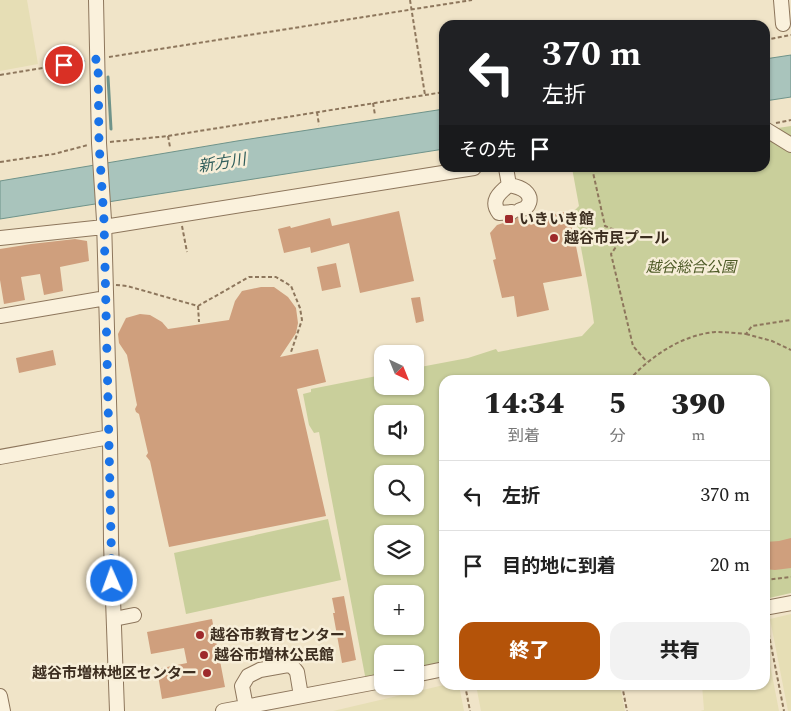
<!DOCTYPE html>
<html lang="ja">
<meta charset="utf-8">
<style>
:root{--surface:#fff;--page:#f2f2f2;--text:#222;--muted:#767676;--line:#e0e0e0;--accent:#b45309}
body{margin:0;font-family:Spectral,"Noto Sans JP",serif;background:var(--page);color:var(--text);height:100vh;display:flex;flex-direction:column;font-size:19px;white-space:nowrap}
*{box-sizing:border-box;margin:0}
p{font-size:16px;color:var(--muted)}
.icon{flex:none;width:28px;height:28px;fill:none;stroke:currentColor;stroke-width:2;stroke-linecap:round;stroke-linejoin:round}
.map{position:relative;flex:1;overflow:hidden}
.details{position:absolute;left:439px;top:375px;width:331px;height:315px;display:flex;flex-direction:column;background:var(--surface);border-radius:15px;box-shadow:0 1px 4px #0004}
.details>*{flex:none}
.top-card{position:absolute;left:439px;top:20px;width:331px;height:152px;border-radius:15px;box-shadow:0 1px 4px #0004;background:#202124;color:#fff;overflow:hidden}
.needle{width:32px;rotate:137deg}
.tools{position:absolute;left:374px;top:345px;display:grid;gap:10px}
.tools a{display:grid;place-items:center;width:50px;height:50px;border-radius:10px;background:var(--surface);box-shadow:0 1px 4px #0004;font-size:25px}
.pin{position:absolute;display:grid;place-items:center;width:42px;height:42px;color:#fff;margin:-21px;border:2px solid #fff;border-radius:50%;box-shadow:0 1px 5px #0007}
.me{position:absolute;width:55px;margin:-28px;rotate:358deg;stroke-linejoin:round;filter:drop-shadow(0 0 4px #0008)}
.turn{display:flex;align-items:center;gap:18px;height:105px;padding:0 20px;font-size:22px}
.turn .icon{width:65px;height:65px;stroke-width:2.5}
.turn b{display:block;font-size:35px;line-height:42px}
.then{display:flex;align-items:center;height:48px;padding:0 20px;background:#0003;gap:10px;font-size:19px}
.eta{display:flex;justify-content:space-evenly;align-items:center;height:85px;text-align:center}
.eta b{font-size:30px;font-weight:800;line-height:35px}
.primary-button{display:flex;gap:10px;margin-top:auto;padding:10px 20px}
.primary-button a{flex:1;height:58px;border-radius:15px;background:var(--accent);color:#fff;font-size:20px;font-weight:800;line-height:58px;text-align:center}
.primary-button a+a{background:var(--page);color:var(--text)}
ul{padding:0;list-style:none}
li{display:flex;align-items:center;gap:15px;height:70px;padding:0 20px;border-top:1px solid var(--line)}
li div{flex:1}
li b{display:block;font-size:19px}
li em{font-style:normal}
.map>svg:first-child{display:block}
.farmland{fill:#e6deb5}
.green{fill:#c9cf9b;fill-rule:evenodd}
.water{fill:#a9c4bc;stroke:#6f938a}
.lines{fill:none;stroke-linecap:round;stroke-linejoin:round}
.stream{stroke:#6f938a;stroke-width:3}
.building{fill:#cf9f7d}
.minor-casing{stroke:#8d765c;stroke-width:16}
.path{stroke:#8d765c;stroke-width:2;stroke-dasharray:4 2.5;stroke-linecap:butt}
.minor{stroke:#faf1dc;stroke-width:14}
.route{stroke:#1a73e8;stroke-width:9;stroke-dasharray:0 16.2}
.poi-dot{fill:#9e2a2b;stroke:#f7eed8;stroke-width:2}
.labels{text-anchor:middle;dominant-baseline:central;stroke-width:5;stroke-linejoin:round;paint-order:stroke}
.poi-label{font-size:15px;font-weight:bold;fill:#3d2e20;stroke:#f7eed8;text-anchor:start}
.park-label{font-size:15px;font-style:italic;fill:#4d5a26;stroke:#f7eed8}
.water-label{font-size:16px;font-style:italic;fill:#2f5d5a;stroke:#f7eed8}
</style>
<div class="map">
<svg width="791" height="711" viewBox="0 0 791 711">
<rect width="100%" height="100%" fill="#f0e4c8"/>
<path class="farmland" d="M0,0H27L38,64L0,71Z
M791,614V711H788L770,619Z
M765,638L779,711H700L704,710L702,685H765Z
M444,685H459L464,711H333Z
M476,685H620L625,711H481Z"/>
<path class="green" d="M791,126V593L765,599V380H444V665L415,671V654H382V678L366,681L319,432L314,433L309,425L303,394L311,392V389L382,375V386H415V368L468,358L496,349L498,352L582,336L594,323C589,285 580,248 575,210L579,206L572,168H765V130ZM382,414H415V446H382ZM382,474H415V506H382ZM382,534H415V566H382ZM382,594H415V626H382Z
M328,519L341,580L186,614L174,553Z"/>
<path class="water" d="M791,55V97L765,101V59Z
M444,109V149L0,219V181L237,141Z"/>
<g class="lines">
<path class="stream" d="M108,77L111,129"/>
</g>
<path class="building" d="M399,211L414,281L360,293L349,243L311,253L310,247L284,253L278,229L290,226L291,228L330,218L332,226Z
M569,211L582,276L543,283L549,310L517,317L514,296L502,298L493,260L496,259L490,233L497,225L518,218H521V221Z
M75,239L87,241L89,261L60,267L63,291L44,295L40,274L21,277L25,300L4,304L0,280V249L31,244Z
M336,263L341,287L322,291L317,267Z
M261,287H274L288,297L296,308L298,323L296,333L280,357L318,349L326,382L297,389L326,516L169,547L150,461L146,456L148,453L139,414L136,412L135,409L137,405L127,355L119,343L118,334L126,318L140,314L150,315L162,322L168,329L229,320L235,301L242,291Z
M420,297L424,321L416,323L411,298Z
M53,350L56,365L19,373L16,358Z
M791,538V568L775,570L765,569V542L779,541Z
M344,596L356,660L342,663L333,613H335L332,598Z
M212,619L225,687L162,699L157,669L187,663L184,648L151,654L147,632Z"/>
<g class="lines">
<defs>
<path id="minor" d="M96,0L99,143L104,220L110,437L111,543L117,711
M781,0L783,24
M765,129L791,145
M506,168L509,185
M509,185C499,193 490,201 499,213L512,212
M509,185C514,186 520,187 525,191C533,198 530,208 520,210
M0,238L104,227L474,168
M0,316L106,298
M0,457L110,437
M765,608L791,603
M114,619L134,615
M415,675L444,669
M0,696L3,711
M246,707L242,686L248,676L260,670L288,665L293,667L297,672L301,696
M223,711L382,681"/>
</defs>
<use href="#minor" class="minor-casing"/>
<path class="path" d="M410,0L425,95
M765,40L791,35
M765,40L767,53
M109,57L472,0
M0,75L85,61
M373,103L375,115
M317,112L319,125
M776,123L791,120
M168,136L170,147
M110,142L168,136L444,92
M0,162L54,154L88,145
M592,168L605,226L625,234L611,254L633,346L647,362
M182,226L187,252
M116,285L127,286L198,306L249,277H276L291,286L300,308L302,320L291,352
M198,306L199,322
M746,334L772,341L791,350
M629,380C651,356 682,335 715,332C726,332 736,333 746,334L752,326L791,320
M765,580L791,577
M766,620L784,711
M465,685L470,711
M622,685L627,711"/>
<use href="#minor" class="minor"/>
</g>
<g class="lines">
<path class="route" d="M64,65L98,59L99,143L104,220L112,581"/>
</g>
<g class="poi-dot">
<rect x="504" y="214" width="10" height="10" rx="2.5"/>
<circle cx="554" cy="238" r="5"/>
<circle cx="200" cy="635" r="5"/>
<circle cx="204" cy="655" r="5"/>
<circle cx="207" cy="673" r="5"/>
</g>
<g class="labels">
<g class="poi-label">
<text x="519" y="219">いきいき館</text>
<text x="564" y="238">越谷市民プール</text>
<text x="210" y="635">越谷市教育センター</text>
<text x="214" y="655">越谷市増林公民館</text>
<text x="197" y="673" text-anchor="end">越谷市増林地区センター</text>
</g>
<g class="park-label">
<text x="691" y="267">越谷総合公園</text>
</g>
<g class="water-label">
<text transform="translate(222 163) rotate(-9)">新方川</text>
</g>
</g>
</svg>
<div class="tools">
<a><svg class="needle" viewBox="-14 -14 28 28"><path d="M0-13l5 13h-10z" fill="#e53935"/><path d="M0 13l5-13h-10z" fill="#767676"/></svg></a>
<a><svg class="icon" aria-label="sound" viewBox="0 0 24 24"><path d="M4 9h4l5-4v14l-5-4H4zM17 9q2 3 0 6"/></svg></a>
<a><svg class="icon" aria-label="search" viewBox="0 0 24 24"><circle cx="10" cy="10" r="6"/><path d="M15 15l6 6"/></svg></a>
<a><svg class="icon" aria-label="layers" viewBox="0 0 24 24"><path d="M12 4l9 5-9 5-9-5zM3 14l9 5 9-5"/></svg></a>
<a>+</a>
<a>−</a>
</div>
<div class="pin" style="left:64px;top:65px;background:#d93025"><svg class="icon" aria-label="arrive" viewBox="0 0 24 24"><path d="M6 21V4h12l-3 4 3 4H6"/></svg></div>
<svg class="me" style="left:112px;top:581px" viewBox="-20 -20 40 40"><circle r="17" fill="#1a73e8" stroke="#fff" stroke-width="3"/><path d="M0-11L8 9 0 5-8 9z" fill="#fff"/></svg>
<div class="top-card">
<div class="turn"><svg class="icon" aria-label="left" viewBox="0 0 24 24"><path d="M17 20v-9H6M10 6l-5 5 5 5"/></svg><div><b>370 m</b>左折</div></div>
<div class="then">その先<svg class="icon" aria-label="arrive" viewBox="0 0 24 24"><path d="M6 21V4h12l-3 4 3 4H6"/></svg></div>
</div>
<section class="details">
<div class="eta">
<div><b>14:34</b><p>到着</p></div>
<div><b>5</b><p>分</p></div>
<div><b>390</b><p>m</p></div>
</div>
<ul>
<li><svg class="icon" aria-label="left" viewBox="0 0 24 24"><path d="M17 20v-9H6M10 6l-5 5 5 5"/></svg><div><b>左折</b></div><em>370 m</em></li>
<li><svg class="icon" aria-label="arrive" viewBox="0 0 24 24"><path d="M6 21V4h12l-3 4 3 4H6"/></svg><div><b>目的地に到着</b></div><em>20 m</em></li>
</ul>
<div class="primary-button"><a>終了</a><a>共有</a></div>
</section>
</div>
